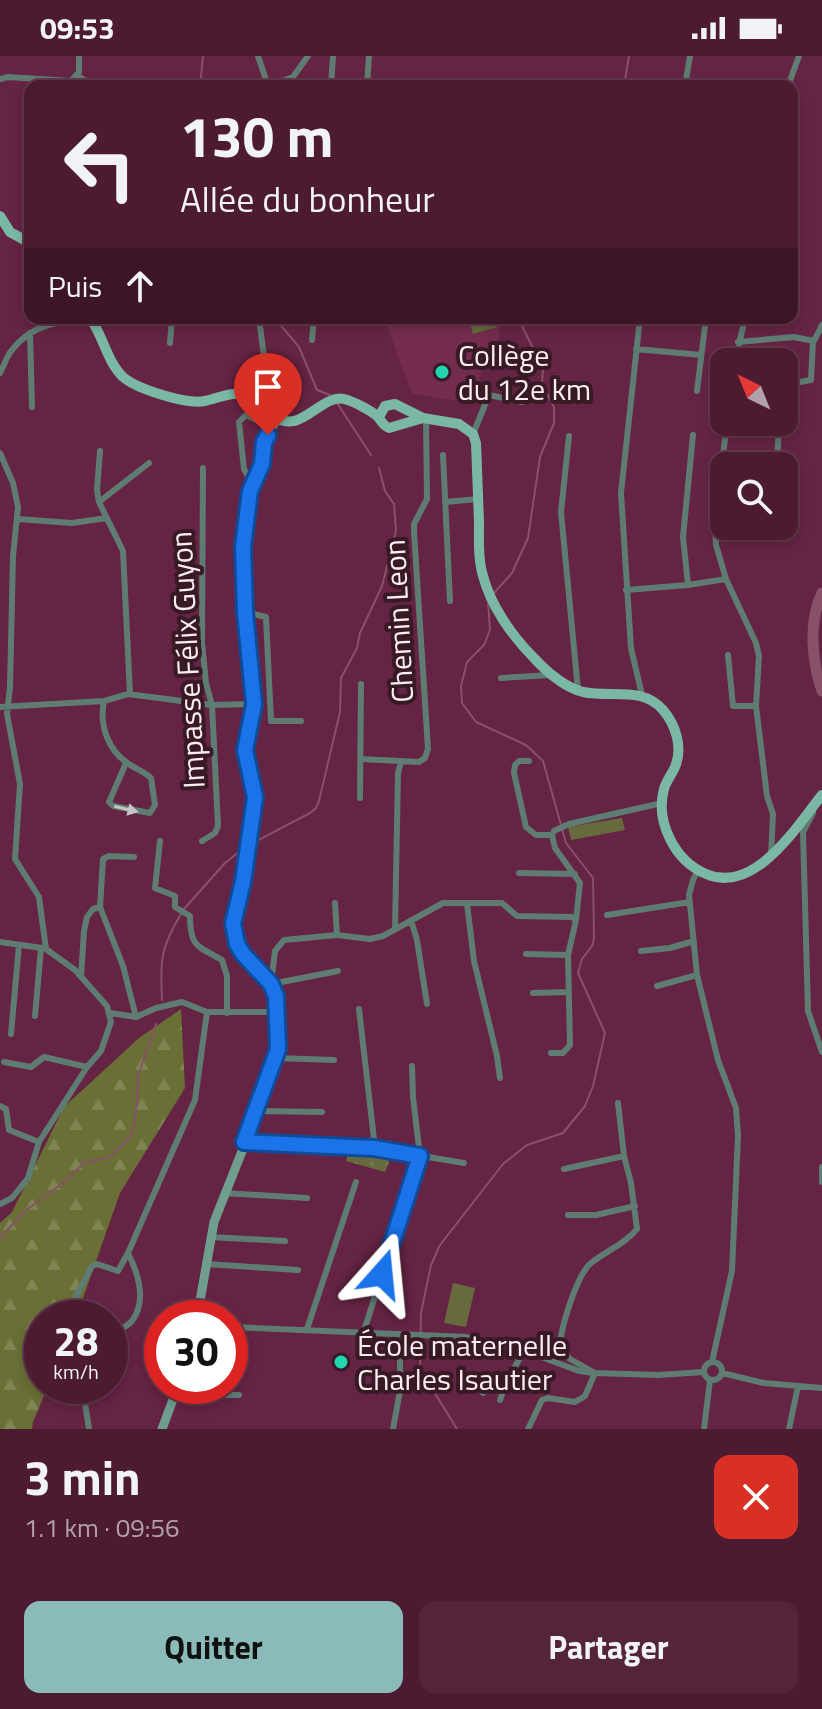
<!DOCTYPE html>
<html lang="fr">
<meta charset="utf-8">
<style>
:root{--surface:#4c1b32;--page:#53243a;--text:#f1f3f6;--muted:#b2a1ac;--line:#63394d;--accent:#8bbbb9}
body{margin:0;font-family:"Titillium Web",sans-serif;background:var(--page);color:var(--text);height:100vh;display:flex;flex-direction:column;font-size:30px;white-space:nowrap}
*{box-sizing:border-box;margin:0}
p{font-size:26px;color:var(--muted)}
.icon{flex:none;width:44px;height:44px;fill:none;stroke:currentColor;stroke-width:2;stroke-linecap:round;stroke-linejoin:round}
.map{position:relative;height:1373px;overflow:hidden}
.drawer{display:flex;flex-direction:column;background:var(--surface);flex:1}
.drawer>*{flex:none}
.hud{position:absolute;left:24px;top:24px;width:774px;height:244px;border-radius:16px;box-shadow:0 4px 12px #0003,0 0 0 2px var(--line);background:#4c1b32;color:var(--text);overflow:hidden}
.needle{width:52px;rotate:317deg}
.controls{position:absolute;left:710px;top:292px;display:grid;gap:16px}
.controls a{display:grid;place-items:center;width:88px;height:88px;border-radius:16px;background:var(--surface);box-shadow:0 4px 12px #0003,0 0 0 2px var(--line);font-size:40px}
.speed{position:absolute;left:24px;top:1244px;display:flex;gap:16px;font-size:40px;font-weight:700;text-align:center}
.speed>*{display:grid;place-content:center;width:104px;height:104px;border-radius:50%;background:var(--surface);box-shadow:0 4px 12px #0003,0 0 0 2px var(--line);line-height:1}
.speed small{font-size:20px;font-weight:400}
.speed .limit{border:12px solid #d22;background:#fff;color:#111}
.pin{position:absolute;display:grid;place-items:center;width:68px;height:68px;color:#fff;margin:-82px -34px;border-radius:50% 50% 50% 0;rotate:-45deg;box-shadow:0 0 8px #0007}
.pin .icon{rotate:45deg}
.me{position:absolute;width:88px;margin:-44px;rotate:18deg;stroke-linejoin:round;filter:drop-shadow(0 0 6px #0008)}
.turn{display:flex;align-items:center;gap:28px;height:168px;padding:0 24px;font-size:36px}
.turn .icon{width:104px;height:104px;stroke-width:2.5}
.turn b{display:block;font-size:56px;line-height:68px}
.then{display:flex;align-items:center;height:76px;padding:0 24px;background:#0003;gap:16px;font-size:30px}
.round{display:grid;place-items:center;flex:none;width:84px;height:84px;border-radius:16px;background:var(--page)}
.summary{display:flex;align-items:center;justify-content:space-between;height:136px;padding:0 24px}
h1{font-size:48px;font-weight:700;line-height:60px}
.cta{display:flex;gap:16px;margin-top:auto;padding:16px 24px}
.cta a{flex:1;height:92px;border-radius:16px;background:var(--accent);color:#111;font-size:32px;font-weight:700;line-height:92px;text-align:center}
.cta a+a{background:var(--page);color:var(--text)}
.status{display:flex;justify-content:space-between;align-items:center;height:56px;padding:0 40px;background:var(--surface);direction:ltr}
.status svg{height:22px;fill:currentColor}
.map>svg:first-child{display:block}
.built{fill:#742c4e}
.grass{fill:url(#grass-dots)}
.forest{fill:url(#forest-firs)}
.green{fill:#666a3d}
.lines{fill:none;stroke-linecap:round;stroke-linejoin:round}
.stream{stroke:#885168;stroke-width:2}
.river{stroke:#885168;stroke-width:11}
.minor{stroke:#5f7c73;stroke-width:6}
.secondary{stroke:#6f9e8f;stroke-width:9}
.primary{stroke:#7bb7a5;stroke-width:10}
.oneway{fill:#c6c5c6}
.route-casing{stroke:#114b97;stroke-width:20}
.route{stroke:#1a73e8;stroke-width:14}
.poi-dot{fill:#21d5b0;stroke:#381a27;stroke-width:3}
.labels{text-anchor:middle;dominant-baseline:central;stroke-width:8;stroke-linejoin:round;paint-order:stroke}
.poi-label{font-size:30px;fill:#fdecf2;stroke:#381a27;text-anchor:start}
.street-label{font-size:30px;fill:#fdecf2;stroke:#381a27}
</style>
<div class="status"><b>09:53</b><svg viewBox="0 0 49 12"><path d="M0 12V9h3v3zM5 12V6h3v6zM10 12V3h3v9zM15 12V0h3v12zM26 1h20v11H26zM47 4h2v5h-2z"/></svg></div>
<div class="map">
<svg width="822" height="1373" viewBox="0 0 822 1373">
<defs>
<pattern id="grass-dots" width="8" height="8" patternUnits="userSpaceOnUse" patternTransform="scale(2)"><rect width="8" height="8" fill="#666a3d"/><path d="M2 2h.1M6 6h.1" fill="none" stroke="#7d7f5a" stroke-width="1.8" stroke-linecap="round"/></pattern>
<pattern id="forest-firs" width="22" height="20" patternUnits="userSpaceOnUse" patternTransform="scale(2)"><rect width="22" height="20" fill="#696f35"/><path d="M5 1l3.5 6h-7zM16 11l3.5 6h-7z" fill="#7f8453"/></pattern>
</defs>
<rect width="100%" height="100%" fill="#652443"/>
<path class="built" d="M384,262H501L497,293L484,294L477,348L412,338Z"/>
<path class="grass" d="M349,1095L392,1098L385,1116L346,1105Z"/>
<path class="forest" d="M181,953L185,1032L120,1137L76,1262H42V1330H48L33,1366L32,1373H0V1167L12,1156L64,1051L139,982Z"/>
<path class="green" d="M475,262H495L497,271L473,278L469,264Z
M622,762L625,774L571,784L568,771Z
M453,1227L475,1232L466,1271L444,1267Z"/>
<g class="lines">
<path class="stream" d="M200,30L203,0
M624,30L629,0
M277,265L299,291L317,334L330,339
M337,347L371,399
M494,537L512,517L528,482L540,401L554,367V351L542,328L543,312L518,262
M253,787L310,757L316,752L319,745L340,656L341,622L357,592L360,577L382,530L396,475L394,448L385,435L379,412
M184,853L225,807L244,792
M162,944C160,905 160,893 181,858
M0,1182L25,1155L63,1127L85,1106L109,1102L130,1081L133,1074L137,1047L138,1020L156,968
M457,1373L420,1313L421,1257L431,1209L440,1189L503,1108L527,1089L563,1077L585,1050L593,1030L605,977L578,917L582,903L592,890L594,882L593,822L566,787L543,705L526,689L476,666L462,647L461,630L467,606L484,589L490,574L488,546"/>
<path class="river" d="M822,537C808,566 812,606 822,635"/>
<path class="minor" d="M258,0L268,30
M78,20L94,30
M0,23L8,21L71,25L79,16V0
M270,30L293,21L308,0
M331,30L333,0
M367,30L369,0
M685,30L690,0
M788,30L799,0
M259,262L264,301L261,350
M640,262L621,437L631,592L642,639
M30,277L32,351
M312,284L314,262
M738,286L794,281L814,285L822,269
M170,287L172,262
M636,293L701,299
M735,306L745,262
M0,317C4,310 6,301 12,294C31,269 62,262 93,266
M784,329L811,324L813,285
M697,335L706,262
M727,366L715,468L716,489L726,523L756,587L759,600L756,650L767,740L773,758L771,800
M473,378L489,339L522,346
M569,380L561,456L578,634
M100,395L97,434L99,446L123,495L130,638
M0,397L13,427L18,451L13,500L10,631L7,658L20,728L15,803L39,841L46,893L75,914L107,950L111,966L101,995L87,1011L39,1086L28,1122L12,1142L0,1148
M443,399L450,545
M777,410L779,366
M250,431V424L244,413L239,366L246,359L261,366
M99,446L149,407
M445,446L478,443
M18,463L72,467L107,462
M688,529L683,481L693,379
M626,534L688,529L726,523
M245,556L266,561L271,665H301
M728,599L733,650H756
M501,622L551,619
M104,645C99,669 108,695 129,708C136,713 145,716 151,722L155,749L150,757L113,750L109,746L126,707
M0,651L104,645L128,638L212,649L254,648
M361,703L419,706L425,702L428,693L414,476V468L427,443L426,362
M529,705H519L515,709L514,717L526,771L536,779H552L554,775L569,768L662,747
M360,742L361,628
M813,757L803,776L808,955L822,996
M552,779L555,792L580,827L576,864
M160,785L155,832L175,840V851L190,860C190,893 199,890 222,904L227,920V957
M202,785L215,777L218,770L212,649L206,627L202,587L203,412
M134,801L109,800L103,803L100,851L123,910L136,961
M698,814L693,824L689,839L697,919L718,1004L736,1052L738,1080L732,1215L712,1306
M519,817L575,818
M335,847L337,879
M467,848L474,905L497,1000L500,1022
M607,859L690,846
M411,864L417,884L427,948
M395,873L398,717L401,706
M0,886L42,892
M641,895L670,892L694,885
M526,898L568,899L570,989L563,997H551
M338,915L271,928L275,895L284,884L337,879L370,883L383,880L443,847H502L517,860L572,861L576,864L568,899
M81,921L84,875L87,861L93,853L100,851
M657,930L697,919
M533,937L567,936
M359,953L375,1092
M110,957L136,961L156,952L182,946L207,956H277
M35,960L41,892
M11,978L19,889
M276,1002L334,1004
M4,1006L31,1011L44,1001L87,1011
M618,1047L624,1100
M0,1050L6,1053L9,1074L39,1086
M258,1055L322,1056
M244,1086L374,1092L464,1107
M822,1111V1126
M224,1137L307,1142
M568,1159H596L635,1150
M210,1181L285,1185
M206,1208L298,1214
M73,1246L92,1210L97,1208L118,1215L128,1197L195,1044L207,956
M230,1271L466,1281L536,1299L579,1315L595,1317L658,1319L704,1316
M307,1273L356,1126
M363,1278L420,1100L413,1041L412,1010
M110,1280C117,1274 126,1272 132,1265C147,1245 138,1217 128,1197
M704 1315a9 9 0 1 1 18 0a9 9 0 1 1-18 0Z
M722,1317L764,1327L822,1332
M87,1330L85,1347L89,1373
M483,1337L487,1333L505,1330
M176,1339H239
M500,1344L507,1325L521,1300H528
M393,1373L400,1335V1279
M528,1373L542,1344L548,1342L575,1346L585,1340L595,1317L570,1303L560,1291C560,1274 577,1218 591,1207C606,1195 625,1188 637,1173L631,1127L624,1100L564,1113
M704,1373L710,1324
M789,1373L798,1330"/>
<path class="secondary" d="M197,1262L214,1166L258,1055L278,993L276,940L271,928L243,898L237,888L233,867L243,826L255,741L245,694L254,648L245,556L243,491L250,435L262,408L264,386L277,363
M162,1373L178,1330"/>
<path class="primary" d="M0,160L10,176L30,187
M90,262C103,279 107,306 123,321C137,333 187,349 205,345C216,343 229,336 241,338C262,343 270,369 294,365C310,362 327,339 344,343C353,345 370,354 377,360C382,365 382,369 389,372L423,362
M379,361L385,350L395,348L423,362L459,368L473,378L476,387C477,413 478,439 479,466C479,484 478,503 483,520C491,550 512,580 534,602C547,616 564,631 583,636C611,642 643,630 663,654C676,669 683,692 675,711C672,718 666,725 664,733C655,766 675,805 706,818C755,839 796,771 822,739"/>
</g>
<defs><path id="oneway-solid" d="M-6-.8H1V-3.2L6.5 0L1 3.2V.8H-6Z" transform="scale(2)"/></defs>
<use class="oneway" href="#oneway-solid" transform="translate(126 753) rotate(13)"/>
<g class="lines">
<defs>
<path id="route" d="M268,379L264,386L262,408L250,435L243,491L245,556L254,648L245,694L255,741L243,826L233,867L237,888L243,898L271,928L276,940L278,993L244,1086L374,1092L420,1100L382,1218"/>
</defs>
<use href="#route" class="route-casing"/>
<use href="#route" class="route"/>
</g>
<g class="poi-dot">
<circle cx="442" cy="316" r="8"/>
<circle cx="341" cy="1306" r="8"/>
</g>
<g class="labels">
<g class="poi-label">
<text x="458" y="299">Collège<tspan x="458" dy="34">du 12e km</tspan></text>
<text x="357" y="1289">École maternelle<tspan x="357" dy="34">Charles Isautier</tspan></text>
</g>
<g class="street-label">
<text transform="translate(398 565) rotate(-93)">Chemin Leon</text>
<text transform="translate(187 604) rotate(-93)">Impasse Félix Guyon</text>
</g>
</g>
</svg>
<div class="controls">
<a><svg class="needle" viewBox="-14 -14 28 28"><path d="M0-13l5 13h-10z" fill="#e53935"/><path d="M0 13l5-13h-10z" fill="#b2a1ac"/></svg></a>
<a><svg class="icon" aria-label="search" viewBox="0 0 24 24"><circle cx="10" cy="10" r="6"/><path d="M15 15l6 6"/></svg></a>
</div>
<div class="speed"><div>28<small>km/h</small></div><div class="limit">30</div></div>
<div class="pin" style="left:268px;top:379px;background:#d93025"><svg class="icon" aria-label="arrive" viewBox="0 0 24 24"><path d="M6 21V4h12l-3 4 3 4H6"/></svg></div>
<svg class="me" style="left:382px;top:1218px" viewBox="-20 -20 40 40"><path d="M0-17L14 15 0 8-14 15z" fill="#1a73e8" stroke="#fff" stroke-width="4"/></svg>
<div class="hud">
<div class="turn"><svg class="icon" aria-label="left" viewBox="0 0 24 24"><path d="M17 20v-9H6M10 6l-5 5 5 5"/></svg><div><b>130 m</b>Allée du bonheur</div></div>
<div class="then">Puis<svg class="icon" aria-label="ahead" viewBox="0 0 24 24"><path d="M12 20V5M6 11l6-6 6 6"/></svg></div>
</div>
</div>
<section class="drawer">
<div class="summary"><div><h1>3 min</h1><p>1.1 km · 09:56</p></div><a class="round" style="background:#d93025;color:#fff"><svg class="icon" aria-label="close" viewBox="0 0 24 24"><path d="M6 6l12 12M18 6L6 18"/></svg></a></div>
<div class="cta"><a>Quitter</a><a>Partager</a></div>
</section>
